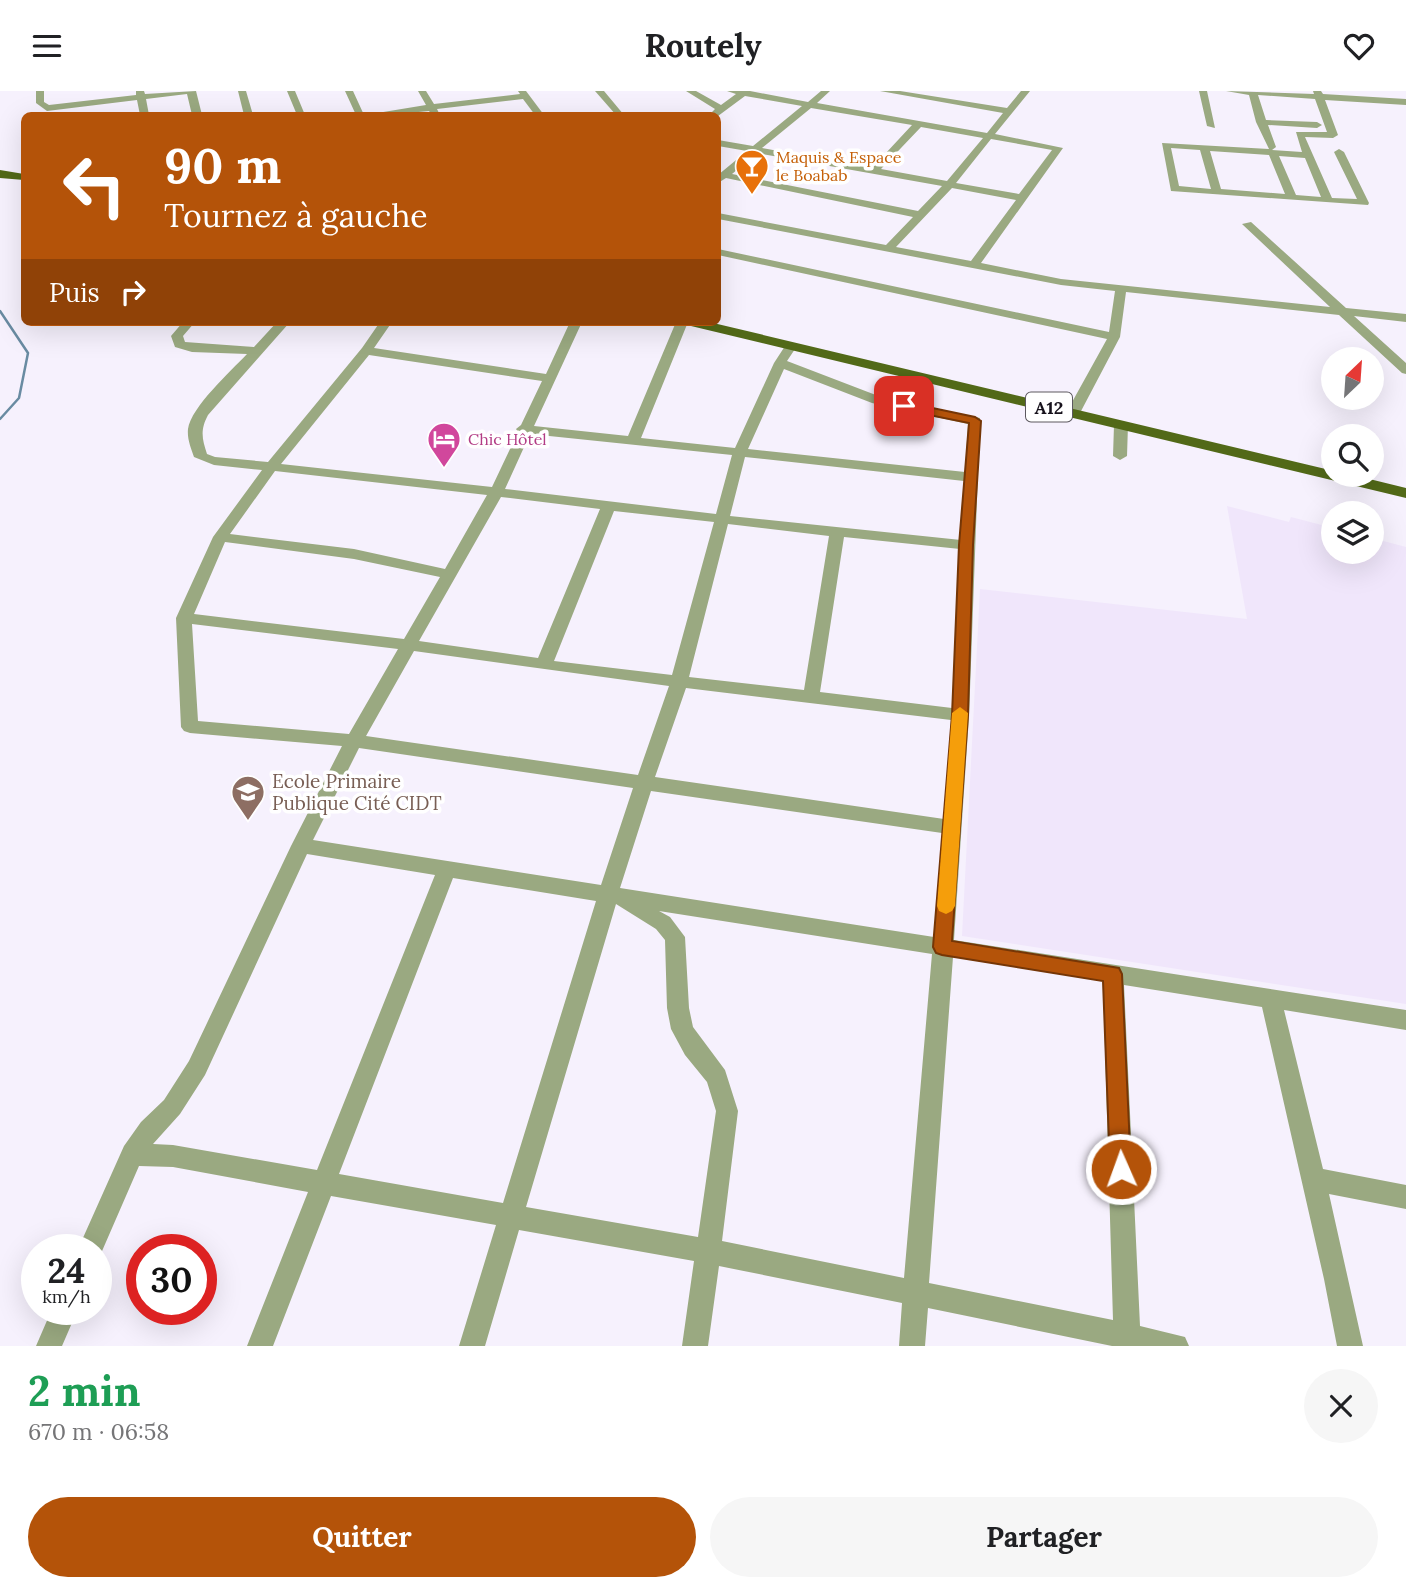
<!DOCTYPE html>
<html lang="fr">
<meta charset="utf-8">
<style>
:root{--surface:#fff;--page:#f6f6f6;--text:#202124;--muted:#757577;--accent:#b45309}
body{margin:0;font-family:Lora,serif;background:var(--page);color:var(--text);height:100vh;display:flex;flex-direction:column;font-size:26px;white-space:nowrap}
*{box-sizing:border-box;margin:0}
p{font-size:23px;color:var(--muted)}
.icon{flex:none;width:38px;height:38px;fill:none;stroke:currentColor;stroke-width:2;stroke-linecap:round;stroke-linejoin:round}
.map{position:relative;height:1255px;overflow:hidden}
.details{display:flex;flex-direction:column;background:var(--surface);flex:1}
.details>*{flex:none}
.banner{position:absolute;left:21px;top:21px;width:700px;height:214px;border-radius:10px;box-shadow:0 7px 28px #0002;background:#b45309;color:#fff;overflow:hidden}
.needle{width:46px;rotate:25deg}
.fabs{position:absolute;left:1321px;top:256px;display:grid;gap:14px}
.fabs a{display:grid;place-items:center;width:63px;height:63px;border-radius:50%;background:var(--surface);box-shadow:0 7px 28px #0002;font-size:35px}
.speed{position:absolute;left:21px;top:1143px;display:flex;gap:14px;font-size:35px;font-weight:700;text-align:center}
.speed>*{display:grid;place-content:center;width:91px;height:91px;border-radius:50%;background:var(--surface);box-shadow:0 7px 28px #0002;line-height:1}
.speed small{font-size:18px;font-weight:400}
.speed .limit{border:10px solid #d22;background:#fff;color:#111}
.pin{position:absolute;display:grid;place-items:center;width:60px;height:60px;color:#fff;margin:-30px;border-radius:14px;box-shadow:0 4px 10px #0006}
.me{position:absolute;width:77px;margin:-38px;rotate:358deg;stroke-linejoin:round;filter:drop-shadow(0 0 5px #0008)}
.turn{display:flex;align-items:center;gap:24px;height:147px;padding:0 28px;font-size:32px}
.turn .icon{width:91px;height:91px;stroke-width:2.5}
.turn b{display:block;font-size:49px;line-height:60px}
.then{display:flex;align-items:center;height:66px;padding:0 28px;background:#0003;gap:14px;font-size:26px}
.round{display:grid;place-items:center;flex:none;width:74px;height:74px;border-radius:37px;background:var(--page)}
.summary{display:flex;align-items:center;justify-content:space-between;height:119px;padding:0 28px}
h1{font-size:42px;font-weight:700;line-height:52px;color:#1e9e55}
.primary-button{display:flex;gap:14px;margin-top:auto;padding:14px 28px}
.primary-button a{flex:1;height:80px;border-radius:42px;background:var(--accent);color:#fff;font-size:28px;font-weight:700;line-height:80px;text-align:center}
.primary-button a+a{background:var(--page);color:var(--text)}
header{display:flex;justify-content:space-between;align-items:center;height:91px;padding:0 28px;background:var(--surface);font-size:32px;font-weight:700}
.map>svg:first-child{display:block}
.built{fill:#f0e6fb}
.lines{fill:none;stroke-linecap:round;stroke-linejoin:round}
.stream{stroke:#698ba2;stroke-width:2.5}
.minor{fill:#9aa981;fill-rule:evenodd}
.major{fill:#526918;fill-rule:evenodd}
.route{fill:#b45309;stroke:#753606;stroke-width:2}
.slow{fill:#f59e0b}
.labels{text-anchor:middle;dominant-baseline:central;stroke-width:7;stroke-linejoin:round;paint-order:stroke}
.far-food-label{font-size:16px;fill:#c56008;stroke:#fff;text-anchor:start}
.far-hotel-label{font-size:16px;fill:#b23c85;stroke:#fff;text-anchor:start}
.shield{fill:#fff;stroke:#5c585f;stroke-width:2}
.shield-label{font-size:18px;font-weight:bold;fill:#16111b}
.education-label{font-size:19px;fill:#785e54;stroke:#fff;text-anchor:start}
</style>
<header><svg class="icon" aria-label="menu" viewBox="0 0 24 24"><path d="M4 6h16M4 12h16M4 18h16"/></svg>Routely<svg class="icon" aria-label="heart" viewBox="0 0 24 24"><path d="M12 20l-8-8c-3-5 5-10 8-4 3-6 11-1 8 4z"/></svg></header>
<div class="map">
<svg width="1406" height="1255" viewBox="0 0 1406 1255">
<rect width="100%" height="100%" fill="#f6f1fd"/>
<path class="built" d="M1227,415L1289,431L1291,426L1333,437L1334,460H1372V447L1406,456V913L962,845L980,498L1247,528Z"/>
<g class="lines">
<path class="stream" d="M0,220L28,262L19,307L0,328"/>
<path class="minor" d="M36,0H44V11L49,14L136,4V0H144L145,3L196,0L202,24H192L187,3L146,8L149,24H140L137,9L47,20L36,12Z
M238,0H246L253,24H244Z
M287,0H295L305,24H297Z
M345,0H353L364,24H356Z
M418,0H426L434,13L520,3L518,0H526L544,24H535L523,8L437,18L440,24H432L429,20L388,24H365L426,14Z
M595,0H604L624,24H616Z
M686,0H696L721,14L736,3L727,0H750L808,11L821,0H830L817,12L987,42L1003,22L880,0H900L1007,17L1021,0H1030L995,43L1063,57L981,172L1061,188L1330,216L1242,133L1251,131L1346,217L1406,223V231L1354,225L1406,272V283L1402,282L1339,224L1126,201L1120,246L1080,322L1073,326L1068,325L1066,322L1107,248L718,164V158L1109,241L1115,200L1061,194L718,128V122L886,154L913,126L726,87L718,92V84L747,60L718,55V49L753,55L802,15L745,5L718,25L709,24L715,18ZM811,17L912,34L872,77L762,57ZM921,36L983,47L947,90L881,78ZM991,48L1052,59L1019,103L956,92ZM757,62L942,95L918,120L732,83ZM952,97L1016,109L971,170L896,156Z
M1199,0H1207L1215,37L1207,35Z
M1226,0L1314,3L1313,0H1321L1323,3L1406,8V14L1325,9L1338,44L1333,47L1305,46L1332,107L1357,108L1334,61L1339,58L1344,61L1369,112L1368,114L1171,100L1162,52L1269,58L1256,31L1249,4ZM1258,4L1315,8L1327,41H1296L1302,61L1272,59L1276,56L1268,34L1317,37L1322,34L1317,31L1266,29ZM1171,57L1200,59L1211,98L1179,95ZM1210,60L1269,64L1285,103L1221,98ZM1279,65L1305,67L1321,106L1296,104Z
M183,231H195L183,245L185,251L254,256L277,231H290L208,324C200,339 202,348 207,363L215,366L268,371L362,257L380,231H392L374,257L546,283L570,231H582L534,335L628,345L676,231H688L641,347L735,357L774,272L787,252L791,251L797,255L787,270L881,306L980,327L969,626L954,849L1406,919V939L1284,919L1323,1078L1406,1094V1118L1329,1103L1363,1255H1337L1324,1188L1262,916L1124,894L1140,1235L1185,1246L1189,1255H1112L928,1217L925,1255H899L902,1212L719,1175L708,1255H682L694,1170L519,1139L485,1255H459L496,1134L331,1105L273,1255H247L308,1101L173,1076L139,1075L99,1167L96,1168V1158H78L124,1055L141,1031L164,1009L189,970L291,755L342,655L190,642L184,640L181,636L176,527L213,446L262,379L214,374L194,366C191,357 187,348 188,338C191,316 231,280 247,263L192,261L175,256L171,245ZM369,264L542,290L521,334L516,338L518,341L492,396L281,373ZM784,278L872,312L968,333L965,381L748,358ZM530,343L732,364L716,423L505,398ZM745,366L964,390L961,449L730,425ZM275,380L487,404L445,478L354,458L230,443ZM501,406L600,418L538,567L419,550ZM614,420L714,431L672,584L554,570ZM728,433L829,445L804,599L689,586ZM844,446L960,458L952,617L820,601ZM225,451L354,468L440,486L404,548L194,523ZM192,533L398,558L349,643L198,630ZM414,560L669,595L638,684L366,645ZM686,597L951,629L944,728L655,686ZM359,657L633,697L601,794L313,749ZM651,700L942,742L934,846L620,797ZM307,763L435,784L317,1079L173,1054L153,1053L180,1023L205,984ZM453,787L596,810L503,1112L339,1083ZM616,813L656,838L665,849L667,917L671,938L685,964L707,991L716,1020L698,1146L526,1116ZM659,820L932,863L904,1187L722,1150L738,1020L725,979L693,936L689,917L685,846L670,826ZM953,866L1103,890L1113,1229L929,1192Z
M1121,330L1128,334L1127,365L1120,369L1113,365L1114,334Z
M52,1218H78L62,1255H36Z"/>
<path class="major" d="M0,79L24,83V89L0,87Z
M684,231H709L1334,380V383H1349L1406,397V407L691,235Z"/>
</g>
<path class="route" d="M904,311L975,326L981,330L973,454L968,624L952,850L1119,877L1122,883L1131,1078L1128,1085L1121,1088L1113,1085L1110,1078L1103,890L942,864L936,862L933,856L952,624L959,454L969,332L899,318L898,315Z"/>
<path class="slow" d="M960,616L968,622L955,815L952,820L946,823L939,820L937,815L952,622Z"/>
<defs>
<symbol id="bar-pin" viewBox="-11 -11 22 30"><path d="M0 17L-7.5 6A9.5 9.5 0 1 1 7.5 6Z" fill="#e8710a" stroke="#fff"/><path d="M-6-5H6L.8 .8V4.5H3.5V6h-7V4.5H-.8V.8Z" fill="#fff"/></symbol>
<symbol id="hotel-pin" viewBox="-11 -11 22 30"><path d="M0 17L-7.5 6A9.5 9.5 0 1 1 7.5 6Z" fill="#d1479c" stroke="#fff"/><path d="M-6-4.5h1.5V1H6V5H4.5V3h-9V5H-6ZM-4 0a1.8 1.8 0 1 1 3.6 0ZM.5 0V-2.5h3Q6-2.5 6 0Z" fill="#fff"/></symbol>
<symbol id="school-pin" viewBox="-11 -11 22 30"><path d="M0 17L-7.5 6A9.5 9.5 0 1 1 7.5 6Z" fill="#8d6e63" stroke="#fff"/><path d="M0-5L7-2L0 1L-7-2ZM-4 1L0 2.5L4 1V4Q0 6-4 4Z" fill="#fff"/></symbol>
</defs>
<g fill-rule="evenodd">
<use href="#bar-pin" x="733" y="56" width="38" height="52"/>
<use href="#hotel-pin" x="425" y="329" width="38" height="52"/>
<use href="#school-pin" x="229" y="682" width="38" height="52"/>
</g>
<g class="labels">
<g class="far-food-label">
<text x="776" y="66">Maquis &amp; Espace<tspan x="776" dy="18">le Boabab</tspan></text>
</g>
<g class="far-hotel-label">
<text x="468" y="348">Chic Hôtel</text>
</g>
<rect class="shield" x="1026" y="301.5" width="46" height="29" rx="5"/>
<g class="shield-label">
<text x="1049" y="316">A12</text>
</g>
<g class="education-label">
<text x="272" y="690">Ecole Primaire<tspan x="272" dy="22">Publique Cité CIDT</tspan></text>
</g>
</g>
</svg>
<div class="fabs">
<a><svg class="needle" viewBox="-14 -14 28 28"><path d="M0-13l5 13h-10z" fill="#e53935"/><path d="M0 13l5-13h-10z" fill="#757577"/></svg></a>
<a><svg class="icon" aria-label="search" viewBox="0 0 24 24"><circle cx="10" cy="10" r="6"/><path d="M15 15l6 6"/></svg></a>
<a><svg class="icon" aria-label="layers" viewBox="0 0 24 24"><path d="M12 4l9 5-9 5-9-5zM3 14l9 5 9-5"/></svg></a>
</div>
<div class="speed"><div>24<small>km/h</small></div><div class="limit">30</div></div>
<div class="pin" style="left:904px;top:315px;background:#d93025"><svg class="icon" aria-label="arrive" viewBox="0 0 24 24"><path d="M6 21V4h12l-3 4 3 4H6"/></svg></div>
<svg class="me" style="left:1121px;top:1078px" viewBox="-20 -20 40 40"><circle r="17" fill="#b45309" stroke="#fff" stroke-width="3"/><path d="M0-11L8 9 0 5-8 9z" fill="#fff"/></svg>
<div class="banner">
<div class="turn"><svg class="icon" aria-label="left" viewBox="0 0 24 24"><path d="M17 20v-9H6M10 6l-5 5 5 5"/></svg><div><b>90 m</b>Tournez à gauche</div></div>
<div class="then">Puis<svg class="icon" aria-label="right" viewBox="0 0 24 24"><path d="M7 20v-9h11M14 6l5 5-5 5"/></svg></div>
</div>
</div>
<section class="details">
<div class="summary"><div><h1>2 min</h1><p>670 m · 06:58</p></div><a class="round"><svg class="icon" aria-label="close" viewBox="0 0 24 24"><path d="M6 6l12 12M18 6L6 18"/></svg></a></div>
<div class="primary-button"><a>Quitter</a><a>Partager</a></div>
</section>
